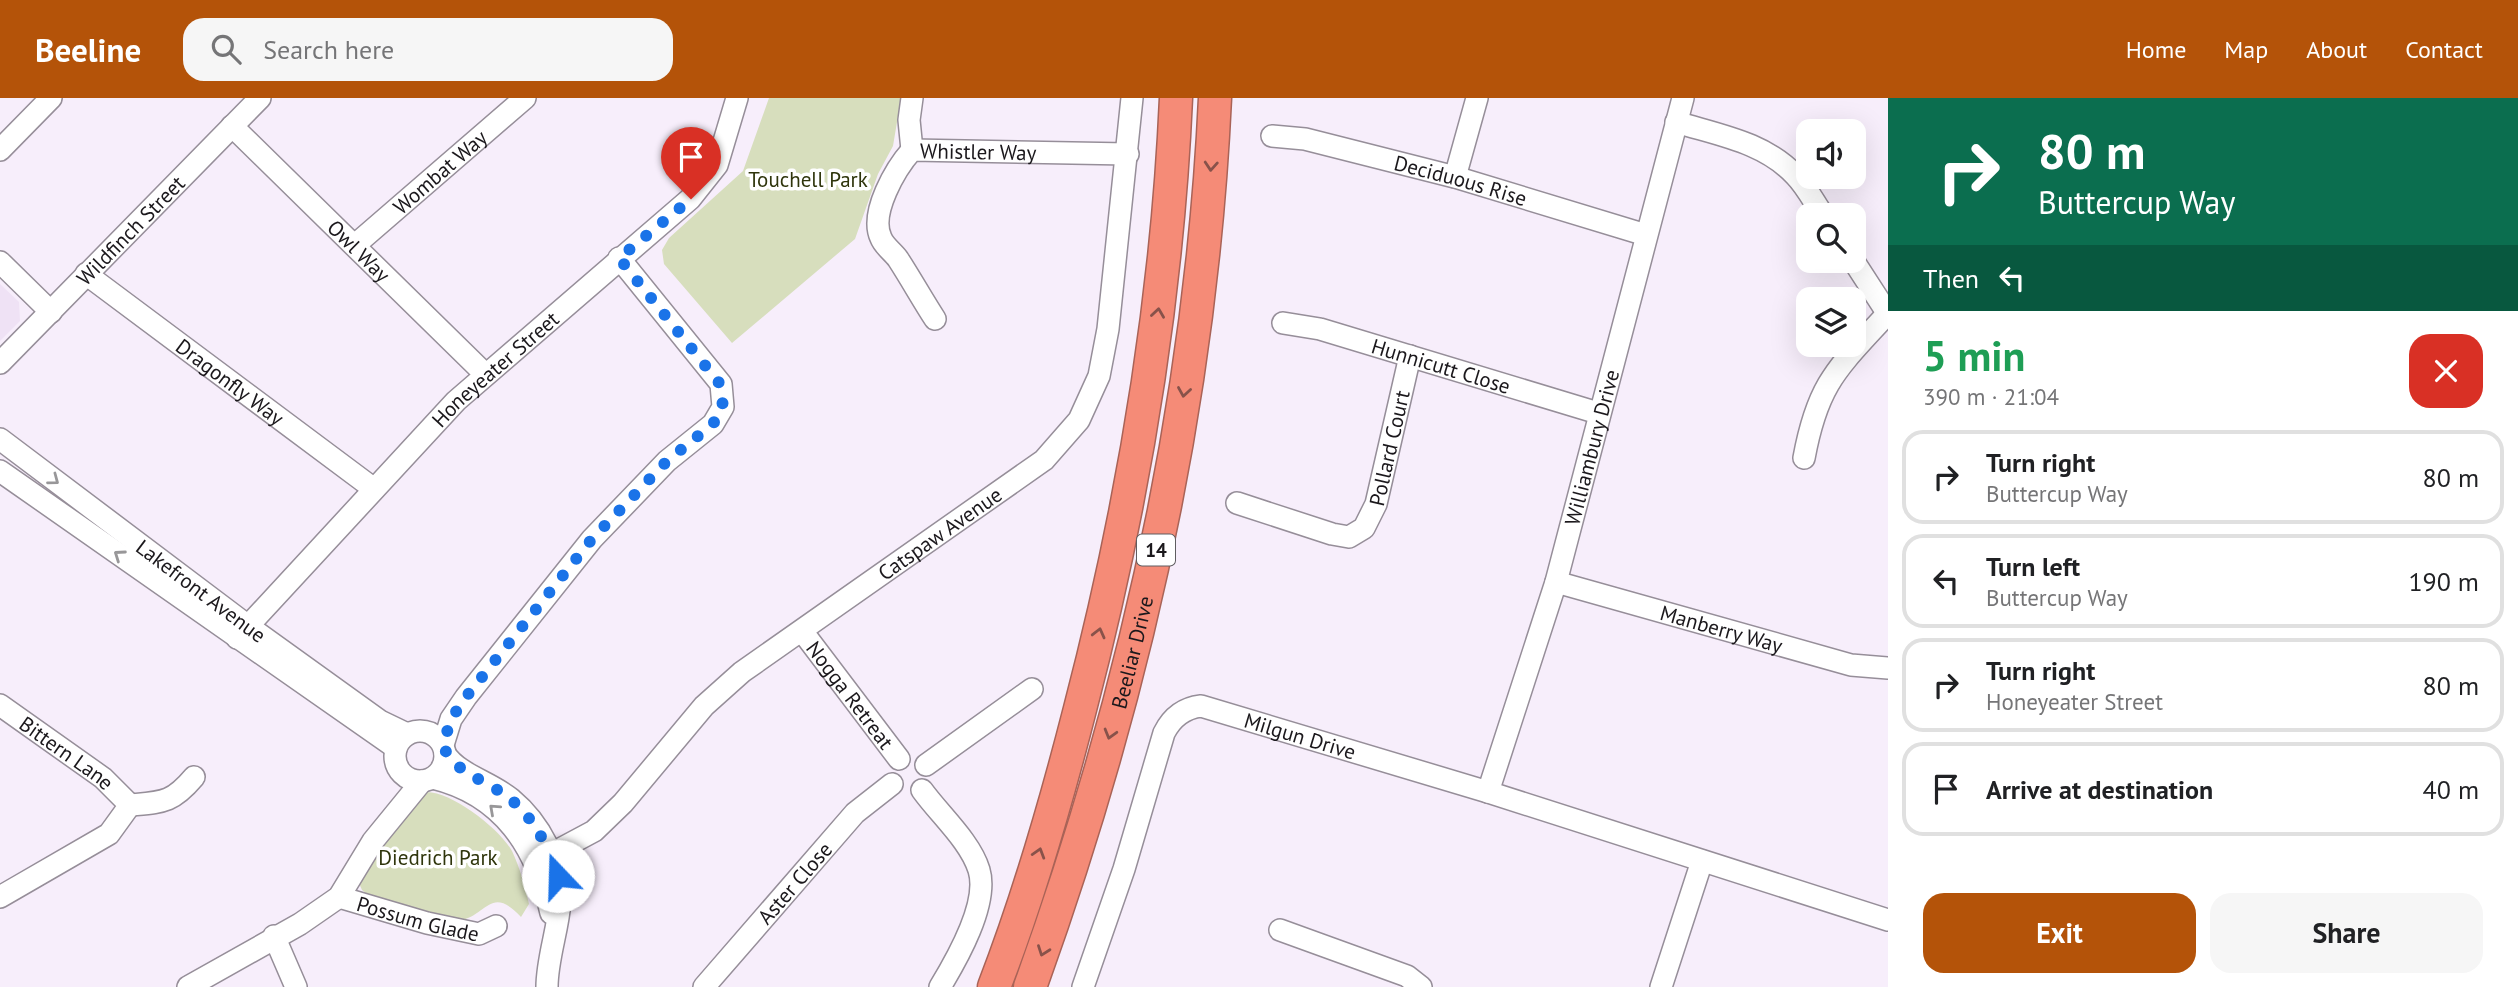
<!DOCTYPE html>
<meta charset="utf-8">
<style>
:root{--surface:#fff;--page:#f6f6f6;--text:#202124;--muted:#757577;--line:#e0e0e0;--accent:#b45309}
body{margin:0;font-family:"PT Sans",sans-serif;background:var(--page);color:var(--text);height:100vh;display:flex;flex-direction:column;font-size:26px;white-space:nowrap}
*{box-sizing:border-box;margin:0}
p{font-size:23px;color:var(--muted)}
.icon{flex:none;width:38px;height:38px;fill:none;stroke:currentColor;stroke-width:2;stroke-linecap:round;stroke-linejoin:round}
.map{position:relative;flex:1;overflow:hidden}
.side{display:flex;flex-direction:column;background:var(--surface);width:630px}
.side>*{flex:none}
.hud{background:#0b6e4f;color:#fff;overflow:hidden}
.fabs{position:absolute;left:1796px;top:21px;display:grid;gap:14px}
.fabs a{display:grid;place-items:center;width:70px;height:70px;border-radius:14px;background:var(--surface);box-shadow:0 7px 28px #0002;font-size:35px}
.pin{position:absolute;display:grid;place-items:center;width:60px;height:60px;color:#fff;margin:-72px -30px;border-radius:50% 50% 50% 0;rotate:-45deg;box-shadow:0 0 7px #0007}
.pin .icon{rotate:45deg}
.me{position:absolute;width:77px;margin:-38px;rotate:339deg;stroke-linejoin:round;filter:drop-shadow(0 0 5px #0008)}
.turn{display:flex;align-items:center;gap:24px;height:147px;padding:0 35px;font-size:32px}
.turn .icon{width:91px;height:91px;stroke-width:2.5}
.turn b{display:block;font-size:49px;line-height:60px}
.then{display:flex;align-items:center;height:66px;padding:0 35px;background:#0003;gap:14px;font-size:26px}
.round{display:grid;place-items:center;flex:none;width:74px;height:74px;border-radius:21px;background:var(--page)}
.overview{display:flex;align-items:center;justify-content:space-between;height:119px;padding:0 35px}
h1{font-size:42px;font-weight:800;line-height:52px;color:#1e9e55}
.action{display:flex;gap:14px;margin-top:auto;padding:14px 35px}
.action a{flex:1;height:80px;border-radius:21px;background:var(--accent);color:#fff;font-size:28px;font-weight:800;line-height:80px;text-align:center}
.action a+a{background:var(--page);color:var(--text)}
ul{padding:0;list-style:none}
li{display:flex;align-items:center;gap:21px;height:94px;margin:0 14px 10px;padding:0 21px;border:4px solid var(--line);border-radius:21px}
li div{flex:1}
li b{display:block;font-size:26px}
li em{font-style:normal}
header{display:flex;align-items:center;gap:42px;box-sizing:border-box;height:98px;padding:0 35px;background:var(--accent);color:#fff}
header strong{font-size:33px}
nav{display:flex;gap:38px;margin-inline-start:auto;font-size:24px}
.search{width:490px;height:63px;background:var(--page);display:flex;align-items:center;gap:18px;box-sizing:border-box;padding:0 24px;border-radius:21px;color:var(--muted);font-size:26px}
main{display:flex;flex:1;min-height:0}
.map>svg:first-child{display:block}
.built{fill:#efe2f5}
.green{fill:#d7debd}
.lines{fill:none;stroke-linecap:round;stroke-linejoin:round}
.minor-casing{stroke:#968e99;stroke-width:24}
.highway-casing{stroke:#a96357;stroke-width:35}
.minor{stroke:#fff;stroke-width:21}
.highway{stroke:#f58b77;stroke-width:32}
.oneway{stroke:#88524a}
.oneway2{stroke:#989799}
.route{stroke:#1a73e8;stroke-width:12;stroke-dasharray:0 21.6}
.labels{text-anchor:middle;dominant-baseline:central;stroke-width:7;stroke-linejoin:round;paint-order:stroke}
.shield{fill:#fff;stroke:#5f5d60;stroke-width:2}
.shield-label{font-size:19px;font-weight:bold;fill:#1b181c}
.street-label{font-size:21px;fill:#1b181c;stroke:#fff}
.park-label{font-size:21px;fill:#2f350c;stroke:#fff}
</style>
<header>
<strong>Beeline</strong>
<div class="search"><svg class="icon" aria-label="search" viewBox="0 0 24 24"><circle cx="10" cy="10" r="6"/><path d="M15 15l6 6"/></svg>Search here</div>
<nav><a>Home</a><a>Map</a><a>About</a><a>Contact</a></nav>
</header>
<main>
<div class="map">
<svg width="1888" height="889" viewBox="0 0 1888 889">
<rect width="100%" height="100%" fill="#f7eefb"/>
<path class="built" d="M0,186L19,204L20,223L0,243Z"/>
<path class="green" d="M769,0H901L893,48L878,76L855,141L732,245L664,166L662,152L669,140L743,73Z
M427,694C452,694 500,731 512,753C520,770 525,788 529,806L521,819C490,786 488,818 458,823L369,798L362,792L358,783L409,700Z"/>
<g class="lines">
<defs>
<g id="minor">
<path d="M912,0L909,22L912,52"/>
<path d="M1676,24C1718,37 1764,44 1795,77C1806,88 1814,104 1823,117"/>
<path id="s1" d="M232,28L485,276"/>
<path id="s2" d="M1272,38L1305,41L1455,79L1646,137"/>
<path d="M0,52L51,0"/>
<path d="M1455,79L1477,0"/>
<path id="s3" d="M355,147L525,0"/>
<path d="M1853,162L1888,216"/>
<path d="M0,164L51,214"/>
<path id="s4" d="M86,176L374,391"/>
<path id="s5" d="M935,221C922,201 911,181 898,161C893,154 884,148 881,140C869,115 896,70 912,52L1128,56"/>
<path id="s6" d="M1283,225L1320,231L1598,315"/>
<path id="s7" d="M0,265L260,0"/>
<path id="s8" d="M0,341L248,528L380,623L407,636"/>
<path d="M1804,360C1818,284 1838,270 1888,215"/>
<path d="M0,373L396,650"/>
<path id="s9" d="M1237,405L1332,436L1349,439L1364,430L1376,406L1410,258"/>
<path id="s10" d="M1556,484L1851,567L1888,570"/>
<path id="s11" d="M802,533L899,661"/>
<path id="s12" d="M237,540L456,303L690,101L717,67L737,0"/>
<path id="s13" d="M0,607L103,680L130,707L109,736L0,799"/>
<circle cx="420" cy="658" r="25"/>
<path d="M443,647L451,621L466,599L592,441L667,363L713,326L723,309L721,286L619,160"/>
<path d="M445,656C459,677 491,684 511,701C540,725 562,766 560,804C558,832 547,861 547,889"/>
<path d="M926,667L1032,591"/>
<path d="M433,680C503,697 536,749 551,815"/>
<path d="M922,692C940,717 970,743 979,772C989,805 957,861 940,889"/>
<path id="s14" d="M1488,694L1556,484L1683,0"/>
<path d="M130,707C163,704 172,705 194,679"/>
<path id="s15" d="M536,764L594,733L623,705L704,608L742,574L1044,362L1079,322L1099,278L1108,231L1132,0"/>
<path id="s16" d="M339,799L427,825L479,836L496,828"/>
<path d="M1280,832L1407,878L1421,889"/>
<path d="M274,838L296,889"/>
<path d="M188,889L300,826L339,799L373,743L422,683"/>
<path id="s17" d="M704,889L855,715L892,686"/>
<path id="s18" d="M1083,889L1124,771L1164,635C1172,619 1184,610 1201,608L1488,694L1888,822"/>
<path d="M1661,889L1702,763"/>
</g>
<g id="highway">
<path d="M994,889C1029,799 1056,705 1080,611C1132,412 1167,206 1176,0"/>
<path id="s19" d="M1030,889C1133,604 1201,304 1215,0"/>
</g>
</defs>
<use href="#minor" class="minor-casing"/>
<use href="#highway" class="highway-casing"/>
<use href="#minor" class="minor"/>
<use href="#highway" class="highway"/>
</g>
<defs><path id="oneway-chevron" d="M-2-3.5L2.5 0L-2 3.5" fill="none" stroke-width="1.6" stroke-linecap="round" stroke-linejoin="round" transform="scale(1.75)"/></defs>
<g class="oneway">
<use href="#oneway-chevron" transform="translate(1211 68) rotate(94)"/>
<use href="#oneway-chevron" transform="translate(1158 215) rotate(-82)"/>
<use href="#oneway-chevron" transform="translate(1184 294) rotate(99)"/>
<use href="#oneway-chevron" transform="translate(1099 535) rotate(-76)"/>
<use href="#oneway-chevron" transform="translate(1110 636) rotate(106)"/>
<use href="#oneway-chevron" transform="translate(1039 755) rotate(-73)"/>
<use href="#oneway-chevron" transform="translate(1043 853) rotate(110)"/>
</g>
<g class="oneway2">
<use href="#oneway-chevron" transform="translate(54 382) rotate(37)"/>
<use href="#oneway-chevron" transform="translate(119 457) rotate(-145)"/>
<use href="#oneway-chevron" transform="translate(494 711) rotate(-138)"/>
</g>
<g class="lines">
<path class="route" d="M558,778C548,748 534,720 509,700C487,682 453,675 443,647L451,621L466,599L592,441L667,363L713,326L723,309L720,286L619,160L691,101"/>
</g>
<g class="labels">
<rect class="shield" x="1137" y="436.5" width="38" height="31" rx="5"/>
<g class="shield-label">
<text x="1156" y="452">14</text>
</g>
<g class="street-label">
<text stroke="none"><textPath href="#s5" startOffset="261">Whistler Way</textPath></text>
<text stroke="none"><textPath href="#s3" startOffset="112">Wombat Way</textPath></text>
<text stroke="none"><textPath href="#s2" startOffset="194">Deciduous Rise</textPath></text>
<text stroke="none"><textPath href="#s7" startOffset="186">Wildfinch Street</textPath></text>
<text stroke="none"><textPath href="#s1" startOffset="178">Owl Way</textPath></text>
<text stroke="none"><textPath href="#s6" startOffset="164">Hunnicutt Close</textPath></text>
<text stroke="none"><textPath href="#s12" startOffset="373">Honeyeater Street</textPath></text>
<text stroke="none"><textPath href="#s4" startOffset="180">Dragonfly Way</textPath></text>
<text stroke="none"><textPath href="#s14" startOffset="360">Williambury Drive</textPath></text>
<text stroke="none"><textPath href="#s9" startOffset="219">Pollard Court</textPath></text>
<text stroke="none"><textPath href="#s15" startOffset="525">Catspaw Avenue</textPath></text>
<text stroke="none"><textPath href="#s8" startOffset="252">Lakefront Avenue</textPath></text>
<text stroke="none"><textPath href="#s10" startOffset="172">Manberry Way</textPath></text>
<text stroke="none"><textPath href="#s19" startOffset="350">Beeliar Drive</textPath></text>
<text stroke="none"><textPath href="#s11" startOffset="80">Nogga Retreat</textPath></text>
<text stroke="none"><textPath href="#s18" startOffset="418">Milgun Drive</textPath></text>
<text stroke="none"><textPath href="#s13" startOffset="82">Bittern Lane</textPath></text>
<text stroke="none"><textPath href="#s17" startOffset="138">Aster Close</textPath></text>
<text stroke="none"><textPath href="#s16" startOffset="82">Possum Glade</textPath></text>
</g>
<g class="park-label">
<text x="808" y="81">Touchell Park</text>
<text x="438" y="759">Diedrich Park</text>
</g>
</g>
</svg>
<div class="fabs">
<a><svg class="icon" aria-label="sound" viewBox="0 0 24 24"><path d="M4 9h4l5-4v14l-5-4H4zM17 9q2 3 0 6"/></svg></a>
<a><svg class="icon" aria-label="search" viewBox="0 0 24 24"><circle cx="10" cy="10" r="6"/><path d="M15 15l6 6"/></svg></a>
<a><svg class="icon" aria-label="layers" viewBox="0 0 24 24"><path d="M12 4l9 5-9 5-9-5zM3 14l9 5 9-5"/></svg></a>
</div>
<div class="pin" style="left:691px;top:101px;background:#d93025"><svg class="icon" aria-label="arrive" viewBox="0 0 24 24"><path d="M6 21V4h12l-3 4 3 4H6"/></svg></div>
<svg class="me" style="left:558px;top:778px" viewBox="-20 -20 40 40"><circle r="19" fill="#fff"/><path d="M0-13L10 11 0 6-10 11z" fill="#1a73e8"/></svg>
</div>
<section class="side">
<div class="hud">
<div class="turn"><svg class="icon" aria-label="right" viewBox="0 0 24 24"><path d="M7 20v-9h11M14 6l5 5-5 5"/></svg><div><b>80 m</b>Buttercup Way</div></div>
<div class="then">Then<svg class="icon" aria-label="left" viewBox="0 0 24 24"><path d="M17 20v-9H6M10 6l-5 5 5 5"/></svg></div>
</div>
<div class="overview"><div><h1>5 min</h1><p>390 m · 21:04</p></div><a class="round" style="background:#d93025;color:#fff"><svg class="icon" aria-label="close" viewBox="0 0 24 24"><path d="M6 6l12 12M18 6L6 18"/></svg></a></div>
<ul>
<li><svg class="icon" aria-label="right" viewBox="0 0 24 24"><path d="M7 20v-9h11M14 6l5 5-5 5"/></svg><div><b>Turn right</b><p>Buttercup Way</p></div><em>80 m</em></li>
<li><svg class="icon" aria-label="left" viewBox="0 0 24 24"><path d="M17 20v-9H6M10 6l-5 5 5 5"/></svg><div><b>Turn left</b><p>Buttercup Way</p></div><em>190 m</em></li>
<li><svg class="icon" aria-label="right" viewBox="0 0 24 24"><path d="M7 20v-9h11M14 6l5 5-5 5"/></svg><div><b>Turn right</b><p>Honeyeater Street</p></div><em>80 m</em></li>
<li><svg class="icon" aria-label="arrive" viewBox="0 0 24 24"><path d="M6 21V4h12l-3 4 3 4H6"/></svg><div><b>Arrive at destination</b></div><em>40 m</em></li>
</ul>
<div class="action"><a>Exit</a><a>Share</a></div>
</section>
</main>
